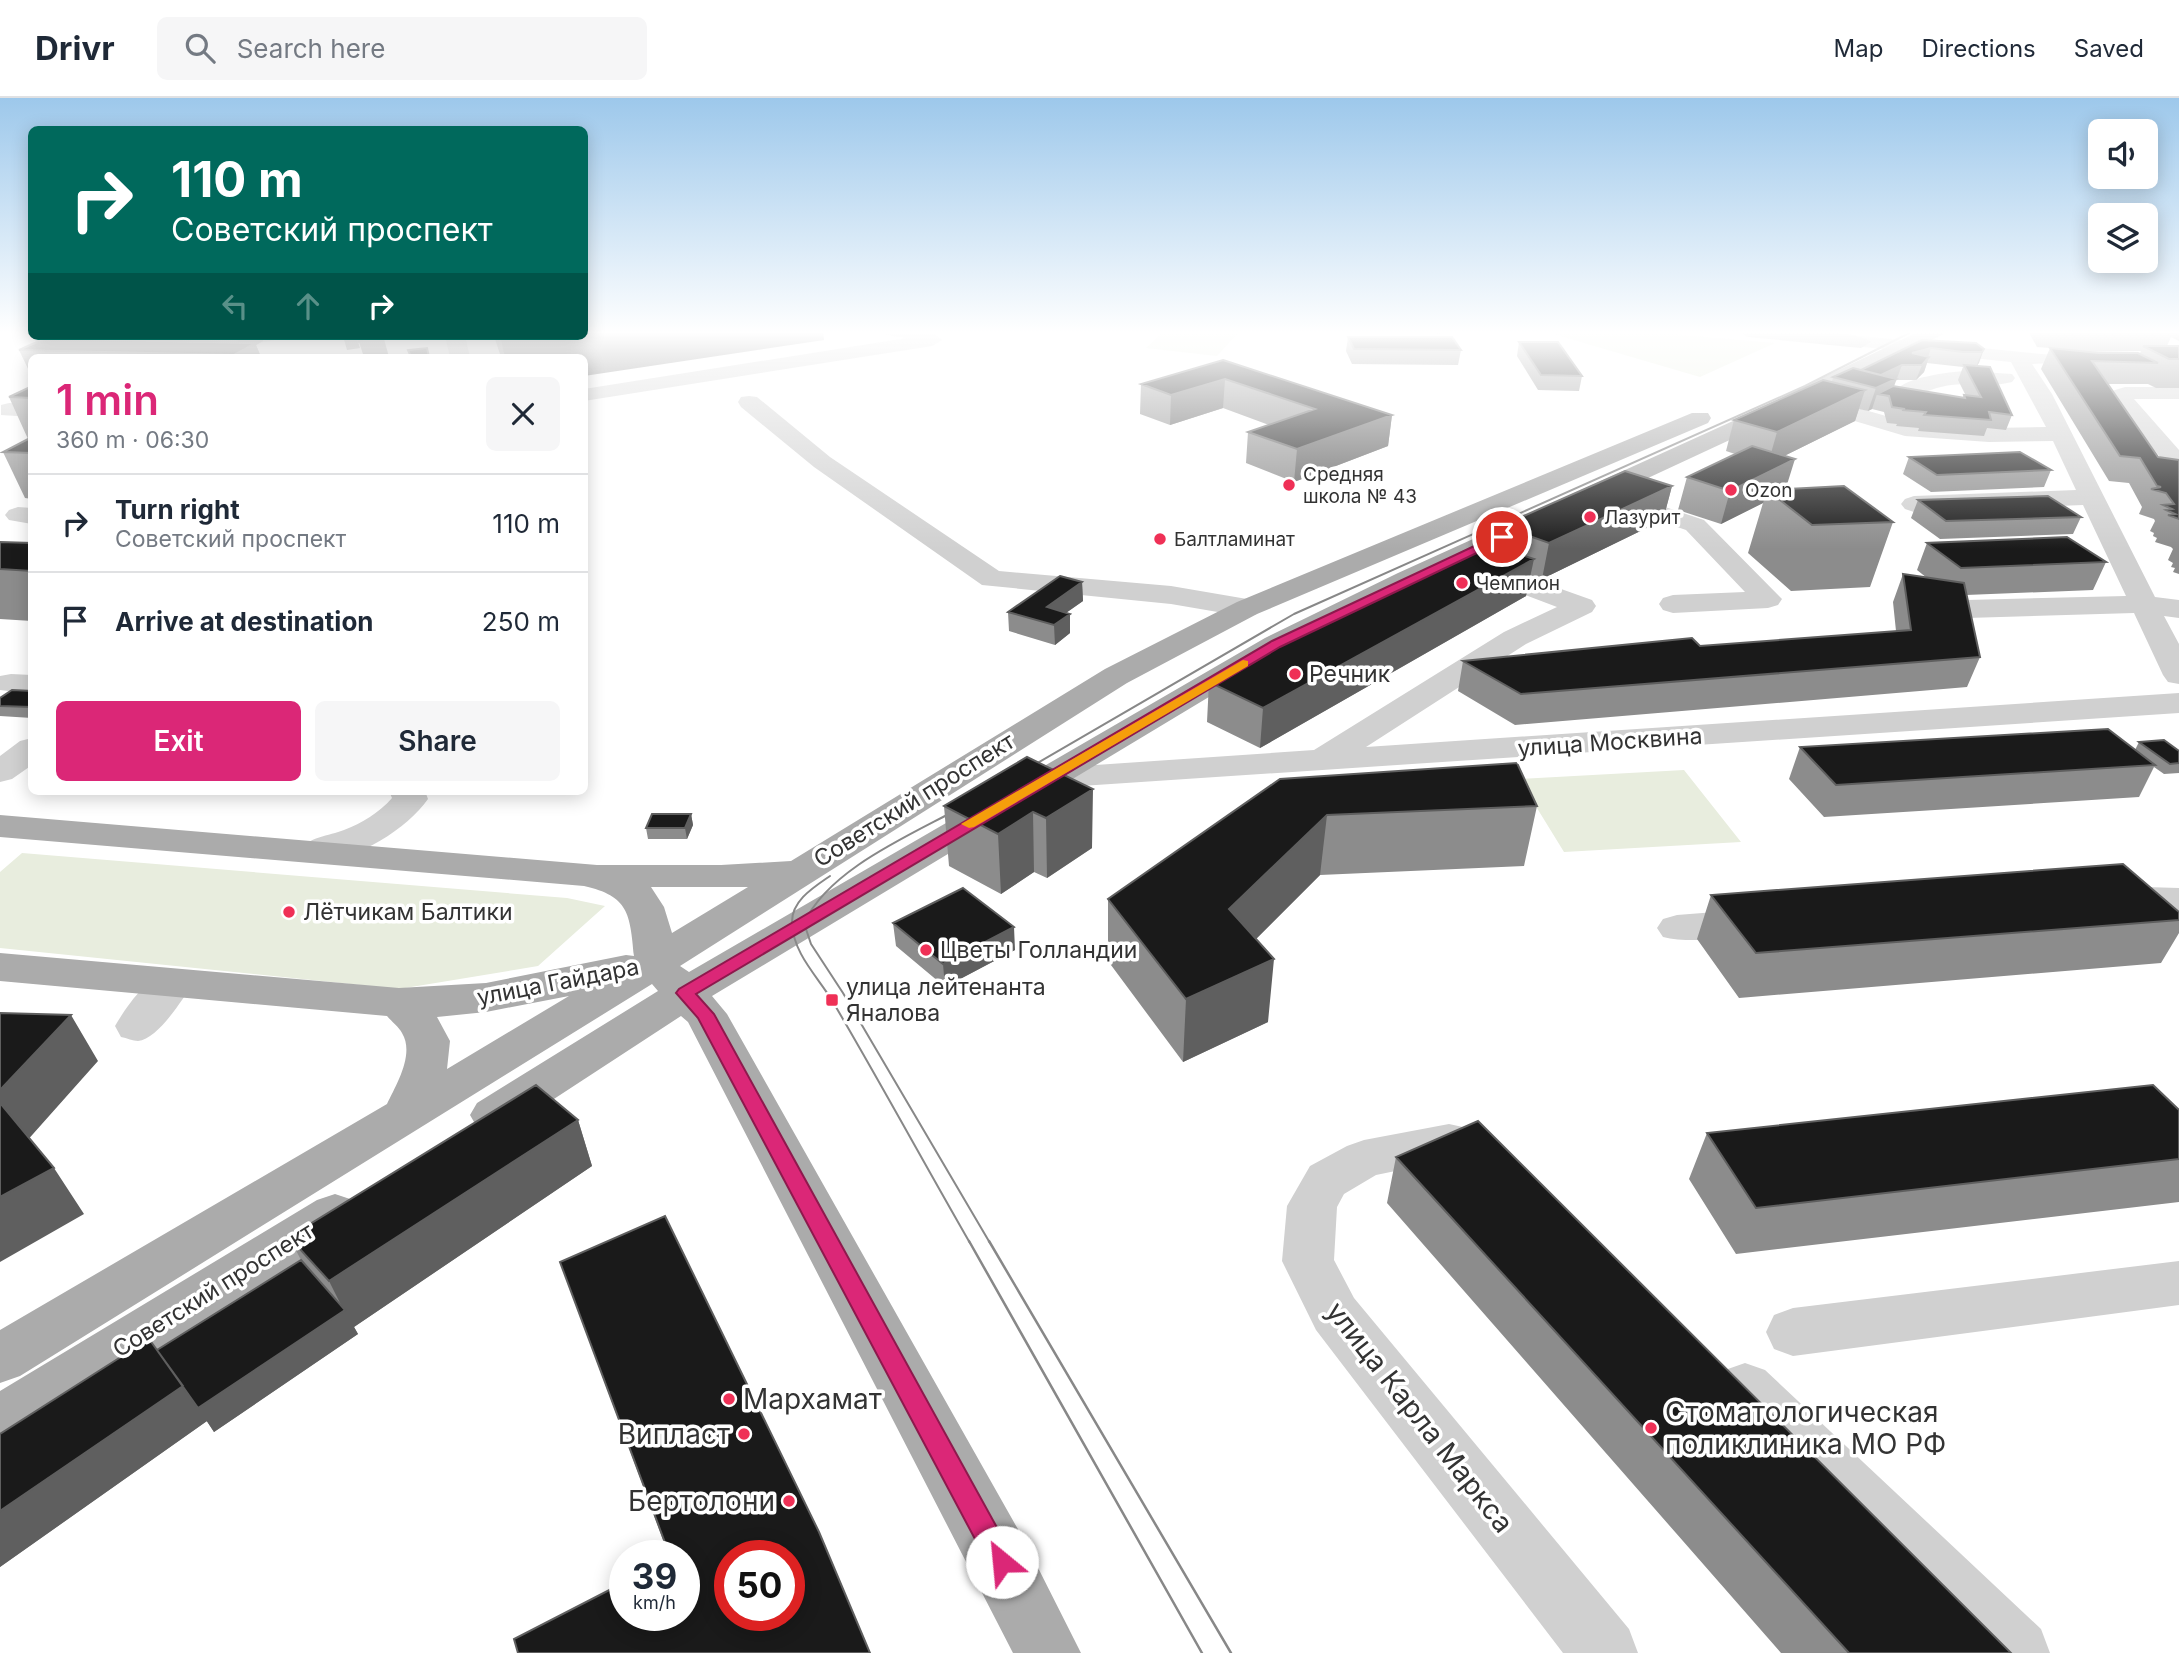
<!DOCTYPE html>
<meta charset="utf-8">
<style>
:root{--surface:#fff;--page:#f6f6f7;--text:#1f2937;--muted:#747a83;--line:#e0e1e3;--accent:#db2777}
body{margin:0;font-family:Inter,sans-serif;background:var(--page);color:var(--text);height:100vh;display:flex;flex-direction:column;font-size:26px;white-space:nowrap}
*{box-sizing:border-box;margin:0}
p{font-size:23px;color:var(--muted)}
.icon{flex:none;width:38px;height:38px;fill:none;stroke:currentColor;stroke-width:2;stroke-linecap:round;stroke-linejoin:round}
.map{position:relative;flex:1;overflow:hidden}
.panel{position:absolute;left:28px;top:256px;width:560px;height:441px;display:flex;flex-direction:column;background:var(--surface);border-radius:10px;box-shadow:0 4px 18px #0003}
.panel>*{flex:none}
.banner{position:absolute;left:28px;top:28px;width:560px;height:214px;border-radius:10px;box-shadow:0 4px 18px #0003;background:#00695c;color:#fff;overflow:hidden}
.fabs{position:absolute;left:2088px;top:21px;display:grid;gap:14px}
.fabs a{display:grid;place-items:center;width:70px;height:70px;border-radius:10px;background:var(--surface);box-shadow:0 4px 18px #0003;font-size:35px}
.speed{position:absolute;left:609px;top:1442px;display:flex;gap:14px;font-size:35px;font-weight:700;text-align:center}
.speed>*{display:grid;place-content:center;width:91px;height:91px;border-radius:50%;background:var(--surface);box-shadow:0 4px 18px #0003;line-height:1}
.speed small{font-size:18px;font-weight:400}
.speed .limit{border:10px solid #d22;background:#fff;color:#111}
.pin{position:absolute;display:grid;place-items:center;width:60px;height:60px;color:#fff;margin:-30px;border:4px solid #fff;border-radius:50%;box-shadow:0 2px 7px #0007}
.me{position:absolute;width:77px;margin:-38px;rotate:332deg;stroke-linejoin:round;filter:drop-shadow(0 0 5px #0008)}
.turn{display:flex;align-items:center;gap:24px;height:147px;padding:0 28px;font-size:32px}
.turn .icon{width:91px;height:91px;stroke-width:2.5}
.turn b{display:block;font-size:49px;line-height:60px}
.lanes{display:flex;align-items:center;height:66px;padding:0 28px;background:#0003;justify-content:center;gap:35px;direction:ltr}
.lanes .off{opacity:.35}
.round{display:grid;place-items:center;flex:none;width:74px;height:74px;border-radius:10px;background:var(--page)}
.head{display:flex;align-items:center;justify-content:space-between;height:119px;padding:0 28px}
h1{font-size:42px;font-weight:600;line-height:52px;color:var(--accent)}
.primary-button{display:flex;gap:14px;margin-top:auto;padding:14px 28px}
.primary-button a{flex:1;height:80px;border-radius:10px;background:var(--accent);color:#fff;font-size:28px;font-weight:600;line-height:80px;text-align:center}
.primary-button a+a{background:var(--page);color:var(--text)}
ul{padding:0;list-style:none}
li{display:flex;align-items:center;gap:21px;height:98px;padding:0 28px;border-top:2px solid var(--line)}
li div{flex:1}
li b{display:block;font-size:26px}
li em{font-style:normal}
header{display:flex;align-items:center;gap:42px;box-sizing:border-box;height:98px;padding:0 35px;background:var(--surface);border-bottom:2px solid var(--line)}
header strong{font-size:33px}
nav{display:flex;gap:38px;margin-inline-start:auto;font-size:24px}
.search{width:490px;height:63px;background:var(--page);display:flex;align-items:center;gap:18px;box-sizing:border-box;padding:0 24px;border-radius:10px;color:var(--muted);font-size:26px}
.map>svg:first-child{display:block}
.green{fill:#e8edde}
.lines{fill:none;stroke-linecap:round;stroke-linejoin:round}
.minor{fill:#d0d0d0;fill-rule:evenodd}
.major{fill:#ababab;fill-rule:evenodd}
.tram-far1{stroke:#888;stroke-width:2}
.tram{stroke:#888;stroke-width:2.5}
.wall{fill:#8c8c8c;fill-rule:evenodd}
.shaded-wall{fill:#5f5f5f}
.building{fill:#1a1a1a;stroke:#5f5f5f;stroke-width:2;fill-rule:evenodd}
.route{fill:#db2777;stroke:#8e194d;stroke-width:2}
.slow{fill:#f59e0b}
.poi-dot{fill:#ef3056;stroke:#fff;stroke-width:2.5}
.labels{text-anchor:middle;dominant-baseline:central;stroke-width:7;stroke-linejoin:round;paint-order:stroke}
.far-poi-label{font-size:19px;fill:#333;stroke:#fff;text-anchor:start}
.poi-label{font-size:23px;fill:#333;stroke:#fff;text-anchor:start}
.street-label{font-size:23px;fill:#333;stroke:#fff}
.near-poi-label{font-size:28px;fill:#333;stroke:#fff;text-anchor:start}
.near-street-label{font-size:28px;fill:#333;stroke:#fff}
</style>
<header>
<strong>Drivr</strong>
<div class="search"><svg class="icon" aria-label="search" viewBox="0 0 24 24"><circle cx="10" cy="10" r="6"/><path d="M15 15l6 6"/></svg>Search here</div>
<nav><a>Map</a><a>Directions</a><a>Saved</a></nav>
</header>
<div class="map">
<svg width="2179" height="1555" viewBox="0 0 2179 1555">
<rect width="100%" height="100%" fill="#fff"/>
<path class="green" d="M1164,233H1240L1217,258L1146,250Z
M1543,233H1638L1775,245L1700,279Z
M1684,672L1741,744L1564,754L1519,681Z
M22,755L567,800L605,808L538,868L399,891L0,850V774Z"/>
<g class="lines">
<path class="minor" d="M883,233H931L942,242L932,248L584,303V291L907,240L885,237Z
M200,238H279L280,239C272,248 209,247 200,238Z
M445,238H465L470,259H450Z
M1861,238L2051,257L2054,261L2051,265L2032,266L2052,296L2155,499L2179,502V520L2164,518L2179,546V586L2168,584L2163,577L2134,515L1967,520L1957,517L1953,511L1957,505L1967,502L2126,498L2083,407L1914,414L1905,411L1901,406L1905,401L1914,398L2076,392L2053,343L1989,344L1905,338L1801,307L1798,302L1801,297L1809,296L1907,324L1989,330L2046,329L2011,264L1854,248L1851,244L1854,240Z
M1966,273L2012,276L2015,280L2012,284C1990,290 1964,283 1941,289C1927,292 1913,301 1899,297L1895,293C1906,279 1949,274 1966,273Z
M2125,289H2179V301H2134L2179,352V374L2171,372L2109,298L2112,293Z
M749,298L757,299L830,359L999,473L1171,488L1247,501L1257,504L1261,510L1257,516L1247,519L1171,506L982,487L814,369L741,309L738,304L741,299Z
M9,305H32V319L1,317V307Z
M1614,392L1704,422L1782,501L1778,507L1768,510L1673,515L1663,512L1659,506L1663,500L1673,497L1745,494L1686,432L1605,404L1602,399L1605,394Z
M18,409L32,410V426L9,422L5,417L9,412Z
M1480,462L1592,502L1596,508L1592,514L1526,546L1366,649L2179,595V615L1081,688L1041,694L1029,690L1023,683L1029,676L1081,668L1314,652L1504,534L1557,509L1470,476L1466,470L1470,464Z
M11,576L32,577V596L0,592V578Z
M32,640V667L12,681L0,684V658L20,643Z
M389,693H425L428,701C405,734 344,771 304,761L298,753C308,739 329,738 344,732C362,725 379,715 392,700Z
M2111,788L2179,790V814L2111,812L2097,809L2091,800L2097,791Z
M1754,811L1768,815L1774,824L1768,833C1740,840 1691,846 1663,839L1657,830L1663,821L1677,817Z
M172,871L187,875L193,885C183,901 158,941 138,943C133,943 127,940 121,939L115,928C128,906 148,878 172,871Z
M1449,1026L1481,1033L1488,1046L1481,1059L1464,1064L1449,1062L1376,1077L1344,1096L1337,1109L1334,1162L1354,1200L1629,1531L1638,1555H1563L1316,1232L1282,1163L1287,1108L1310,1068L1347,1048L1364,1042Z
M2179,1163V1207L1793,1258L1774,1251L1766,1234L1774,1217L1793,1210Z
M1745,1265L1765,1272L2041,1531L2050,1555H1970L1725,1308L1717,1290L1725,1272Z"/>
<path class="major" d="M1739,233C1761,233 1859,230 1871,244L1861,250L1748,239Z
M1920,233H1944L1942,237L1749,333L1418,487L1287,552L712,898L727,916L1024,1442L1081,1555H1013L688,924L681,918L511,1029L494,1034L477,1029L470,1017L477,1005L658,893L652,886L20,1278L0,1285V1232L387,1006C396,987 415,956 402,935C399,929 392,924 387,918L0,883V855L399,890L486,885L626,857L634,858C630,816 629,798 584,788L0,739V717L597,767H721L791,763L1105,571L1237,504L1692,315H1708L1711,320L1708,325L1257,516L1127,585L680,868L689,874L1265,540L1398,475L1733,323ZM651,789H748L672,835L664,809ZM569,898L447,971L450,943L437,919L486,914Z
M335,1096L353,1102L360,1116L353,1130L21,1343L0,1350V1293L317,1102Z"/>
<path class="tram-far1" d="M1022,674L1294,516L1805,288L1913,233
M962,709C911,737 830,770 804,825L811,846L843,895L990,1145
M830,778C814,789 791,803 792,825C793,856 819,880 833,904C880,984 924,1065 970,1145"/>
<path class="tram" d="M969,1143L1202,1555
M989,1143L1231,1555"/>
</g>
<path class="wall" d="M1408,233H1441L1440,236Z
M2028,233H2179V243L2171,239L2167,248H2179V290H2156L2148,286H2108L2158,359L2179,362V476L2173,474L2175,470L2171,469L2173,465L2168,462L2173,451L2171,449L2155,444L2157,440L2153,438L2154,435L2150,433L2155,423L2154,421L2139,416L2142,409L2129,385L2109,383L2041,271L2050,250L2037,249ZM2141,253L2140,255H2099L2087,254Z
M34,238H261L263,243L256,247L261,259H32V279L19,252L36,244Z
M494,238H584L824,242L584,259H501Z
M1348,239L1461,252L1458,267L1352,266L1346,253Z
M1922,242L1984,251L1977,268L2012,317L2006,332L1987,330L1984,338L1918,333L1919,330L1896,328L1897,326L1887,325L1884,314L1872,311L1868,313L1859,311L1855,323L1784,358L1786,391L1893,424L1870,489L1791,493L1748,455L1763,405L1721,426L1678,412L1687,379L1735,356L1726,353L1734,322L1832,284L1833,279L1861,272ZM1927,265L1963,269L1958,282L1966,298L1964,297L1963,300L1893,288L1895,283L1897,282H1916L1924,274Z
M1519,244L1582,278L1579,293L1538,292L1517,258Z
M1223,262L1392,317L1388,348L1294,384L1246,365L1248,334L1269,327L1223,310L1170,327L1140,316L1141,286Z
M32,288V401L25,400L3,354L28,341L9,299Z
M1909,359L2051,372L2044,389L1931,394L1903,376Z
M1672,388L1663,422L1542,481L1530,477L1526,498L1260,650L1207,624L1209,584L1497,449L1501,428Z
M1918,402L2081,419L2073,436L1940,441L1911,420Z
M0,444L32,445V523L0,521Z
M1927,445L2106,464L2093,492L1966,497L1980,559L1967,589L1515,627L1458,593L1463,563L1700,548L1896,533L1893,504L1903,476L1927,480L1917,472Z
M1082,484L1083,503L1066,515L1070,516V535L1055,547L1009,533L1008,514Z
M32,593V620L0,618V600Z
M2139,644L2179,653V675L2164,676L2154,669L2139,699L1824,719L1789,681L1800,649L2135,652Z
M1027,659L1092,750L1047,780L1034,774L1001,796L949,768L944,708Z
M1280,681L1537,708L1524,768L1320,777L1256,841L1268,924L1183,964L1108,863V801Z
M691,716L693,727L687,741H648L646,730Z
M1711,797L2179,814V835L2161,865L1739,900L1697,841Z
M893,825L1015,852L945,889L896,848Z
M2179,1012V1104L1736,1156L1689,1081L1707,1035Z
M578,1022L592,1068L354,1229L358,1236L214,1334L207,1323L0,1469V1336L157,1252L301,1162L289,1139Z
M1396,1059L2011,1555H1781L1387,1105Z
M560,1164L684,1458H669Z"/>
<path class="shaded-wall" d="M584,233H823L824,242L584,278V259H505L500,238H584Z
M236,238H261L263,243L256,247L261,259H235L234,257L241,253Z
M343,238H356L360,250L347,252Z
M384,241L389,259H364L359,244Z
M1931,250L1927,262L1929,259L1924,274L1916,282L1922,267L1912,255Z
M1984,251L1979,265L1976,269L1982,254Z
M1902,267L1890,299L1877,296L1872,311L1868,313L1876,290L1870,282Z
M1225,281L1223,310L1170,327L1171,297Z
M1865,292L1855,323L1768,366L1777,334Z
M1392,317L1388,348L1294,384L1297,351Z
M1795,361L1785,393L1767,392L1763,405L1721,426L1730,393Z
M1672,388L1663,422L1542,481L1549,445Z
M1534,461L1526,498L1260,650L1263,610Z
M1082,484L1083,503L1050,526L1047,509Z
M1070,516V535L1055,547L1054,527Z
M1093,691L1092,750L1047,780L1046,720Z
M1033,714L1034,774L1001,796L998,736Z
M691,716L693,727L687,741L685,730Z
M1327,717L1320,777L1224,873L1229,811Z
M1014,829L1015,852L945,889L943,866Z
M1274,861L1268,924L1183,964L1186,901Z
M71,917L98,963L25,1045L0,1007V992Z
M578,1022L592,1068L354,1229L358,1236L214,1334L198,1310L344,1213L329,1183Z
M54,1070L84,1116L0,1164V1099Z
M183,1288L207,1323L0,1469V1413Z"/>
<path class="building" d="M357,238H383L384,241L359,244Z
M1348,239H1452L1461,252L1354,251Z
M46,240L256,245L234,257L19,252Z
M1922,242L1976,245L1984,251L1982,254H1963L1931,250L1912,255L1929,259L1922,267H1902L1881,277L1861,272Z
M1519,244H1558L1582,278L1541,277Z
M2143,248H2179V261H2169Z
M427,250L429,259H411L408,252Z
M2050,250L2099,255H2138L2158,265L2092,263L2158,359L2179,362V421L2168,417L2175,416L2166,412L2172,411L2163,407L2174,406L2166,395L2151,391L2161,389L2157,388L2140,360L2120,358Z
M1223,262L1392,317L1297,351L1248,334L1315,311L1225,281L1171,297L1141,286Z
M1964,267L1990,269L2012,317L1989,314L1991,322L1924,317L1926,314L1902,312L1905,311L1892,309L1889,298L1877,296L1893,288L1965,300L1964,297L1981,299Z
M1853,270L1896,281L1876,290L1833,279Z
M1823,282L1865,292L1777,334L1734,322Z
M32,288V300L9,299Z
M32,339V355L3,354Z
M1752,348L1795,361L1730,393L1687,379Z
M2020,354L2051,372L1937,377L1909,359Z
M1625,373L1672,388L1549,445L1501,428Z
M1844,388L1893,424L1812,427L1767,392Z
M2048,398L2081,419L1946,423L1918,402Z
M2067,439L2106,464L1961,470L1927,445Z
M0,444L32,445V473L0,471Z
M1482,444L1534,461L1263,610L1209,584Z
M1903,476L1964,485L1980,559L1521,596L1463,563L1692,540L1700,548L1911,532Z
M1060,478L1082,484L1047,509L1070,516L1054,527L1008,514Z
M12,592L32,593V609L0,608V600Z
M2108,631L2155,667L1836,687L1800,649Z
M2164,642L2179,653V665L2170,666L2139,644Z
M1027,659L1093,691L1046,720L1033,714L998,736L944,708Z
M1517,665L1537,708L1327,717L1229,811L1274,861L1186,901L1108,801L1280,681Z
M652,716H691L685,730H646Z
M2123,766L2179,814V822L1756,855L1711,797Z
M963,790L1014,829L943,866L893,825Z
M0,915L71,917L0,992Z
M536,987L578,1022L329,1183L289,1139Z
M2153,987L2179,1012V1061L1756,1110L1707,1035Z
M0,1005L54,1070L0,1099Z
M1478,1023L2011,1555H1849L1396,1059Z
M665,1118L819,1434L870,1555H518L514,1541L625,1484V1517H684V1458H670L560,1164ZM730,1458H789V1517H730Z
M301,1162L345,1212L198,1310L157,1252Z
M149,1241L183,1288L0,1413V1336Z"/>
<linearGradient id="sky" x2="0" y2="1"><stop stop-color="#9dc8eb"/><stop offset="0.52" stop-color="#fff"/><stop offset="1" stop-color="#fff" stop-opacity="0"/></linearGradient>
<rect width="2179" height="451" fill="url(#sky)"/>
<path class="route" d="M1502,435L1506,436V441L1280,549L696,896L714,916L1011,1455L1015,1464L1011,1473L1002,1477L992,1473L698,920L676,895L679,891L1272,543Z"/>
<path class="slow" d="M1243,562L1248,563V568L974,729L969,730L961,726Z"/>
<g class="poi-dot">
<circle cx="1289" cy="387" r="7"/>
<circle cx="1731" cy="392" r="7"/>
<circle cx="1590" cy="419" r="7"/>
<circle cx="1160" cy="441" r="7"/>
<circle cx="1462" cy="485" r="7"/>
<circle cx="1295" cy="576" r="7"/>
<circle cx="289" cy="814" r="7"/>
<circle cx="926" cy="852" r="7"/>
<rect x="825" y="895" width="14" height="14" rx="3.5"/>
<circle cx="729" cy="1301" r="7"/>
<circle cx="1651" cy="1330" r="7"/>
<circle cx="744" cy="1336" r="7"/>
<circle cx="789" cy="1403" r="7"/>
</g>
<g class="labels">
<g class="far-poi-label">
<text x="1303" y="376">Средняя<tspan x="1303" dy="22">школа № 43</tspan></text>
<text x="1745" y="392">Ozon</text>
<text x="1604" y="419">Лазурит</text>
<text x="1174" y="441">Балтламинат</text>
<text x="1476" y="485">Чемпион</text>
</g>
<g class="poi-label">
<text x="1309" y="576">Речник</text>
<text x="303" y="814">Лётчикам Балтики</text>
<text x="940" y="852">Цветы Голландии</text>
<text x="846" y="889">улица лейтенанта<tspan x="846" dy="26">Яналова</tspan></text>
</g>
<g class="street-label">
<text transform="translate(1610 644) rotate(-4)">улица Москвина</text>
<text transform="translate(914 702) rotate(-32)">Советский проспект</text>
<text transform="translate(558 884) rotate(-11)">улица Гайдара</text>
<text transform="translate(213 1192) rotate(-32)">Советский проспект</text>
</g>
<g class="near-poi-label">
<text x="743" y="1301">Мархамат</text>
<text x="1665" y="1314">Стоматологическая<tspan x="1665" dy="32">поликлиника МО РФ</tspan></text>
<text x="730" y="1336" text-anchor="end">Випласт</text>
<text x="775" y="1403" text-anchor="end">Бертолони</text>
</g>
<g class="near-street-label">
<text transform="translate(1420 1319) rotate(52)">улица Карла Маркса</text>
</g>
</g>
</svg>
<div class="fabs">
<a><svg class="icon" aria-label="sound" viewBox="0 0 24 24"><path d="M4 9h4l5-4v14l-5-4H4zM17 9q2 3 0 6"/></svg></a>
<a><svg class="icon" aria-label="layers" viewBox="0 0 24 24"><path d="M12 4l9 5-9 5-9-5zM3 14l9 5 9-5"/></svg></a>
</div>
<div class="speed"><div>39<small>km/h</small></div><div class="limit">50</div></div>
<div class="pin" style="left:1502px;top:439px;background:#d93025"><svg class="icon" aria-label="arrive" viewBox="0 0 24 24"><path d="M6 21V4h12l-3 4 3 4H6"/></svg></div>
<svg class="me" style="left:1002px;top:1464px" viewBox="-20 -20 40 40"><circle r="19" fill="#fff"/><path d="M0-13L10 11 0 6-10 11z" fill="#db2777"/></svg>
<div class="banner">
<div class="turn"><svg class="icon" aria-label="right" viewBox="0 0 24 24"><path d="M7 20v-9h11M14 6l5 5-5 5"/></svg><div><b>110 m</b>Советский проспект</div></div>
<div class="lanes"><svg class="icon off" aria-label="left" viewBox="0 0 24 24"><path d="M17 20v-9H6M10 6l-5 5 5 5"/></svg><svg class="icon off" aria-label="ahead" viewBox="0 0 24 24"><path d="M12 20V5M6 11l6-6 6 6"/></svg><svg class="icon" aria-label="right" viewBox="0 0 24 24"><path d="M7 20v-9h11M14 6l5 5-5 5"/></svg></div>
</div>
<section class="panel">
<div class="head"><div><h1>1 min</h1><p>360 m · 06:30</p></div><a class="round"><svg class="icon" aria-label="close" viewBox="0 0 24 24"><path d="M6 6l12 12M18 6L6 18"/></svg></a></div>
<ul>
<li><svg class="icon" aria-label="right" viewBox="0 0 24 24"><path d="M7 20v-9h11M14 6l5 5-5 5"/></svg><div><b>Turn right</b><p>Советский проспект</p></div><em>110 m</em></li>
<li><svg class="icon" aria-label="arrive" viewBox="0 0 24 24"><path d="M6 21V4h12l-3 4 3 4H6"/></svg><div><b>Arrive at destination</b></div><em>250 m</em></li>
</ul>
<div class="primary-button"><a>Exit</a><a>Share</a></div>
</section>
</div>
